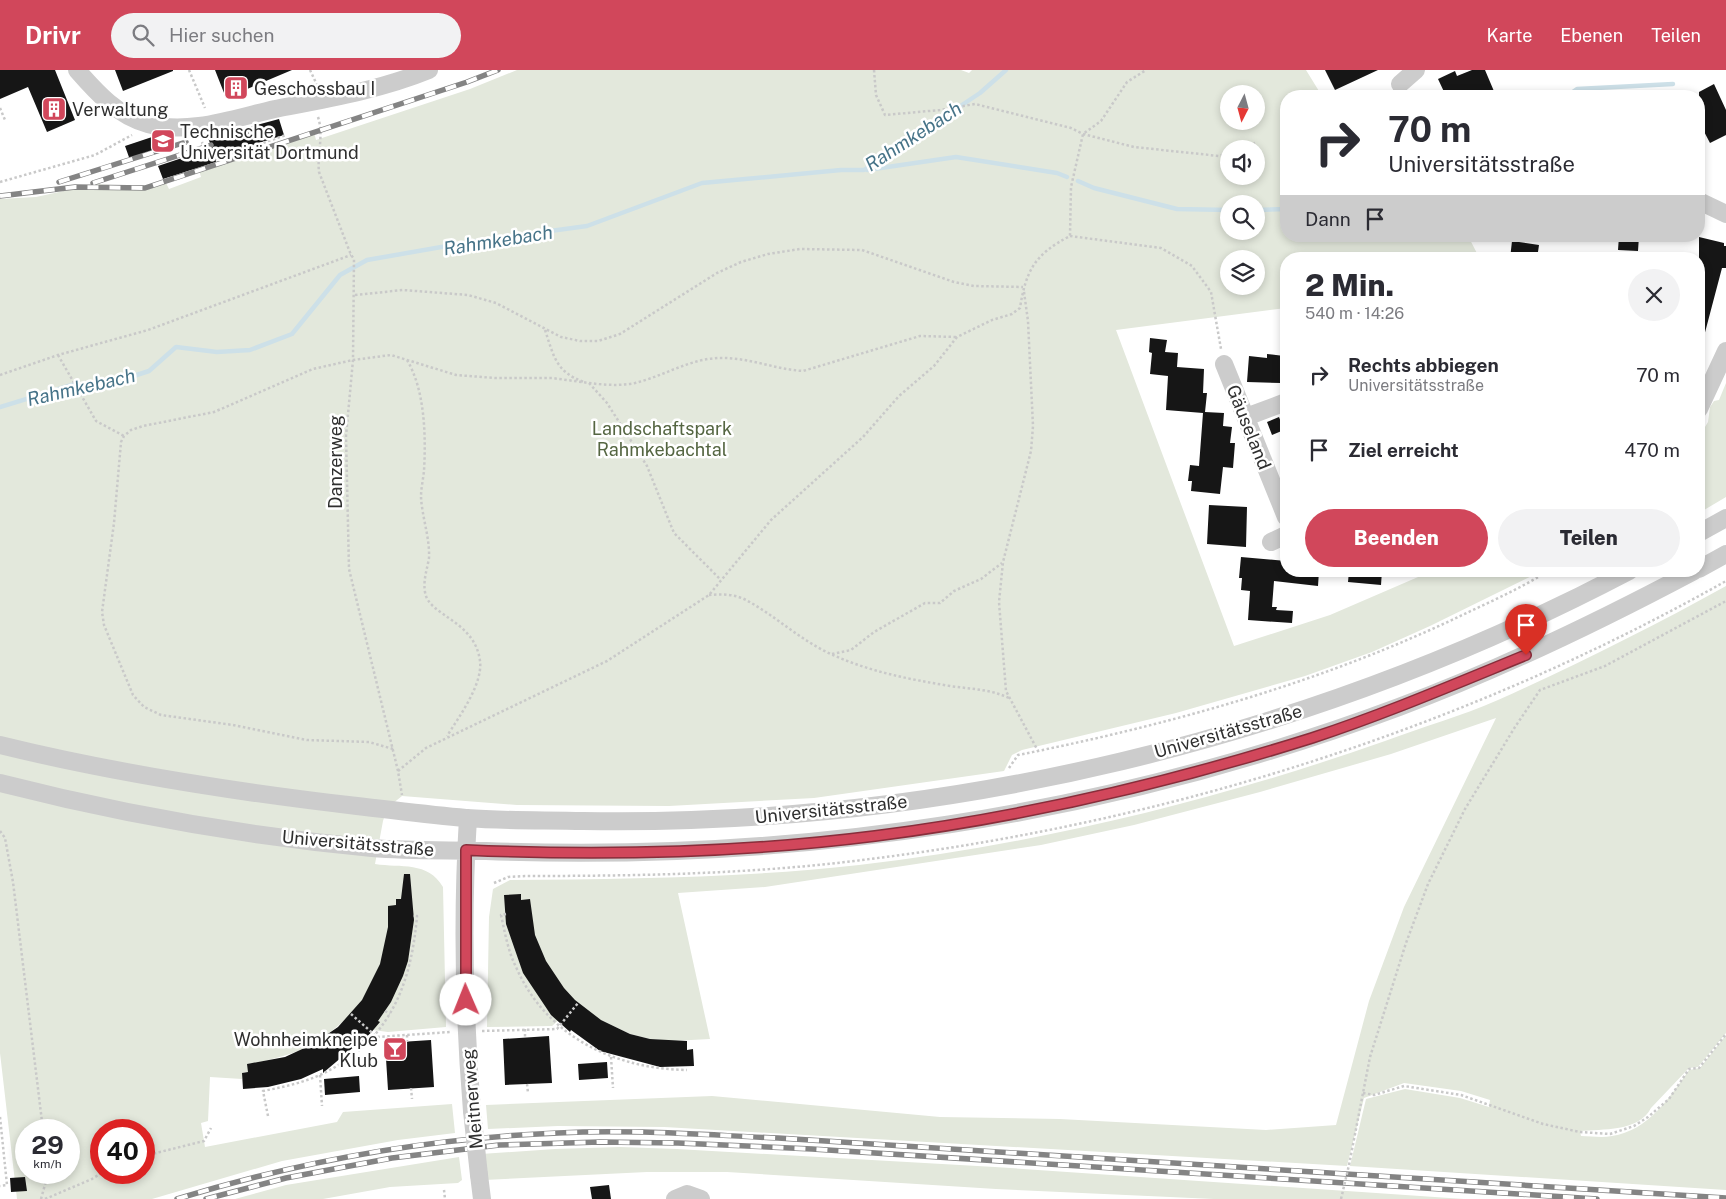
<!DOCTYPE html>
<html lang="de">
<meta charset="utf-8">
<style>
:root{--surface:#fff;--page:#f2f2f3;--text:#2b2b33;--muted:#7c7c81;--accent:#d1475b}
body{margin:0;font-family:"Public Sans",sans-serif;background:var(--page);color:var(--text);height:100vh;display:flex;flex-direction:column;font-size:19px;white-space:nowrap}
*{box-sizing:border-box;margin:0}
p{font-size:16px;color:var(--muted)}
.icon{flex:none;width:28px;height:28px;fill:none;stroke:currentColor;stroke-width:2;stroke-linecap:round;stroke-linejoin:round}
.map{position:relative;flex:1;overflow:hidden}
.details{position:absolute;left:1280px;top:182px;width:425px;height:325px;display:flex;flex-direction:column;background:var(--surface);border-radius:20px;box-shadow:0 2px 8px #0003}
.details>*{flex:none}
.guide{position:absolute;left:1280px;top:20px;width:425px;height:152px;border-radius:20px;box-shadow:0 2px 8px #0003;background:#fff;color:var(--text);overflow:hidden}
.needle{width:32px;rotate:186deg}
.buttons{position:absolute;left:1220px;top:15px;display:grid;gap:10px}
.buttons a{display:grid;place-items:center;width:45px;height:45px;border-radius:50%;background:var(--surface);box-shadow:0 2px 8px #0003;font-size:25px}
.speed{position:absolute;left:15px;top:1049px;display:flex;gap:10px;font-size:25px;font-weight:700;text-align:center}
.speed>*{display:grid;place-content:center;width:65px;height:65px;border-radius:50%;background:var(--surface);box-shadow:0 2px 8px #0003;line-height:1}
.speed small{font-size:12px;font-weight:400}
.speed .limit{border:8px solid #d22;background:#fff;color:#111}
.pin{position:absolute;display:grid;place-items:center;width:42px;height:42px;color:#fff;margin:-51px -21px;border-radius:50% 50% 50% 0;rotate:-45deg;box-shadow:0 0 5px #0007}
.pin .icon{rotate:45deg}
.me{position:absolute;width:55px;margin:-28px;rotate:359deg;stroke-linejoin:round;filter:drop-shadow(0 0 4px #0008)}
.turn{display:flex;align-items:center;gap:18px;height:105px;padding:0 25px;font-size:22px}
.turn .icon{width:65px;height:65px;stroke-width:2.5}
.turn b{display:block;font-size:35px;line-height:42px}
.then{display:flex;align-items:center;height:48px;padding:0 25px;background:#0003;gap:10px;font-size:19px}
.round{display:grid;place-items:center;flex:none;width:52px;height:52px;border-radius:26px;background:var(--page)}
.overview{display:flex;align-items:center;justify-content:space-between;height:85px;padding:0 25px}
h1{font-size:30px;font-weight:800;line-height:38px}
.primary-button{display:flex;gap:10px;margin-top:auto;padding:10px 25px}
.primary-button a{flex:1;height:58px;border-radius:30px;background:var(--accent);color:#fff;font-size:20px;font-weight:800;line-height:58px;text-align:center}
.primary-button a+a{background:var(--page);color:var(--text)}
ul{padding:0;list-style:none}
li{display:flex;align-items:center;gap:15px;height:75px;padding:0 25px}
li div{flex:1}
li b{display:block;font-size:19px}
li em{font-style:normal}
header{display:flex;align-items:center;gap:30px;box-sizing:border-box;height:70px;padding:0 25px;background:var(--accent);color:#fff}
header strong{font-size:24px}
nav{display:flex;gap:28px;margin-inline-start:auto;font-size:18px}
.search{width:350px;height:45px;background:var(--page);display:flex;align-items:center;gap:12px;box-sizing:border-box;padding:0 18px;border-radius:28px;color:var(--muted);font-size:19px}
.map>svg:first-child{display:block}
.green{fill:#e3e8dc;fill-rule:evenodd}
.lines{fill:none;stroke-linecap:round;stroke-linejoin:round}
.stream{stroke:#cde0e8;stroke-width:4.5}
.building{fill:#161616}
.path{stroke:#c9c9c9;stroke-width:2.5;stroke-dasharray:2.5 2.5;stroke-linecap:butt}
.minor{stroke:#ccc;stroke-width:18}
.rail-casing{stroke:#848484;stroke-width:5.5}
.rail{stroke:#fff;stroke-width:4;stroke-dasharray:11;stroke-linecap:butt}
.path-bridge{stroke:#c9c9c9;stroke-width:2.5;stroke-dasharray:2.5 2.5;stroke-linecap:butt}
.minor-bridge{stroke:#ccc;stroke-width:18}
.route-casing{stroke:#882e3b;stroke-width:12}
.route{stroke:#d1475b;stroke-width:9}
.labels{text-anchor:middle;dominant-baseline:central;stroke-width:5;stroke-linejoin:round;paint-order:stroke}
.poi-label{font-size:18px;fill:#2f2f2f;stroke:#fff;text-anchor:start}
.street-label{font-size:18px;fill:#2f2f2f;stroke:#fff}
.park-label{font-size:18px;fill:#556642;stroke:#fff}
.water-label{font-size:19px;font-style:italic;fill:#467388;stroke:#fff}
</style>
<header>
<strong>Drivr</strong>
<div class="search"><svg class="icon" aria-label="search" viewBox="0 0 24 24"><circle cx="10" cy="10" r="6"/><path d="M15 15l6 6"/></svg>Hier suchen</div>
<nav><a>Karte</a><a>Ebenen</a><a>Teilen</a></nav>
</header>
<div class="map">
<svg width="1726" height="1129" viewBox="0 0 1726 1129">
<rect width="100%" height="100%" fill="#fff"/>
<path class="green" d="M517,0H961L969,3L972,0H1306L1322,26H1286V166H1468L1480,189H1286V238L1116,260L1234,576L1330,545L1432,501H1542L1430,556L1372,582L1305,606L1176,643L1022,680L1012,685L1004,701L814,728L669,736L517,735L402,726L387,738L383,751L375,794C401,798 428,791 443,817L446,957L388,962L373,960L360,950L349,946C315,978 292,986 248,994V1002L242,1003V1009L210,1007L208,1051L201,1053L205,1077L337,1052L343,1042L452,1034L455,1063L398,1070L282,1091L152,1129H17L0,983V129L36,127L96,114L144,117L165,111L169,119L201,107L199,100L314,62L316,70L470,19ZM1229,24H1256V51H1229ZM1229,79H1256V106H1229ZM1229,134H1256V161H1229ZM1229,189H1256V216H1229ZM26,1060H69V1102H26ZM101,1060H144V1102H101Z
M1726,313V427L1699,443V367L1708,352L1710,337L1714,331L1719,330Z
M1726,516V963L1698,997L1689,998L1651,1038C1639,1062 1602,1059 1580,1061L1581,1066C1591,1066 1602,1068 1612,1066C1648,1061 1670,1027 1689,1000L1700,998L1726,965V1120L1350,1096L1366,1029L1405,1019L1460,1028L1489,1037L1490,1030L1461,1021L1404,1013L1364,1028L1347,1096L664,1057L558,1056L488,1059L486,1035L712,1026L940,1047L1060,1049L1266,1060L1336,1055L1369,931L1404,837L1496,648L1391,684L1260,722L1134,755L1041,775L765,817L678,823L710,969L672,971L650,969L630,964L601,950L570,940L552,956L487,957L489,847L493,819L510,810C626,809 744,808 859,795C1038,774 1215,731 1385,671C1422,657 1462,646 1498,630C1576,595 1652,557 1726,516Z
M620,1077L677,1079L995,1097L1464,1129H1214L996,1119L727,1102H647L484,1110L481,1084L555,1079Z
M459,1087L462,1110L458,1113L390,1117L323,1129H235L286,1115Z"/>
<g class="lines">
<path class="stream" d="M1567,26L1577,19L1673,14
M867,100L956,87L1057,103L1067,107
M1078,111L1094,118L1177,139L1229,140
M1256,140L1286,139
M0,337L75,314L106,315L149,301L176,277L217,282L250,280L292,264L340,205L367,190L470,172L587,156L702,113L841,100H864L980,23L1006,0"/>
</g>
<path class="building" d="M0,0H55L75,50L47,62L28,17L0,29Z
M115,0H173V1L123,21Z
M215,0H292L226,28Z
M1325,0H1378L1335,20Z
M1472,0H1485L1496,26H1472L1469,20L1454,26H1446L1438,9L1455,1L1457,6Z
M1714,14L1726,40V65L1710,73L1699,52V22Z
M279,49L284,65L215,87L214,83L216,92L163,109L158,96L212,78L208,68Z
M155,66L160,81L130,90L125,76Z
M1619,166H1639L1638,181L1618,180Z
M1699,167L1724,173V176H1726V198H1722L1703,270H1699Z
M1512,171L1539,175L1537,189H1510Z
M1150,268L1167,270L1165,282L1178,283L1177,297L1204,299L1203,323H1207L1205,342L1224,343L1223,356L1232,357L1230,373H1235L1233,398L1223,397L1220,424L1191,421L1192,411H1188L1190,395L1199,396L1203,343L1166,340L1168,306L1150,304L1152,283L1149,282Z
M1267,284L1284,286L1281,313L1247,312L1249,286L1267,288Z
M1279,347L1284,360L1272,365L1267,352Z
M1209,435L1247,437L1246,477L1207,474Z
M1241,487L1286,491V501H1319L1318,516L1274,511L1272,537H1277L1276,540L1293,541L1292,553L1248,550L1250,521L1241,520L1242,508H1239Z
M1349,501H1382L1381,515L1348,512Z
M404,804H410L414,850L408,891L403,906L391,932L378,951L380,952L363,972L362,970L323,1003V999L301,1009L268,1017L243,1019L242,1003L248,1002L247,994L285,987L313,974L338,957L362,930L380,894L388,857V836L396,835V829H401Z
M521,824V830L530,829L535,865L546,891L564,918L575,930L601,950L630,964L650,969L687,971V980L693,979L694,996L660,997L600,981L571,960L570,962L551,945L523,903L506,854L504,825Z
M549,966L552,1013L505,1015L503,969Z
M431,970L434,1017L388,1020L385,973Z
M607,992L608,1008L579,1010L578,994Z
M359,1006L360,1022L325,1025L324,1009Z
M25,1107L27,1121L11,1122L10,1108Z
M609,1115L611,1129H592L590,1117Z"/>
<g class="lines">
<path class="path" d="M189,0L205,38
M310,0L317,15
M874,0L876,25L885,45L940,40L975,34L1071,58L1083,64L1134,77L1219,86L1229,83
M0,38L5,50L4,51
M318,47C324,65 317,84 319,102L351,185L354,189L353,290L346,366L349,499L398,701L402,725
M202,72L205,81
M1240,79L1255,73
M216,89L286,65
M0,112L95,85L132,65
M1070,166L1161,178L1192,196L1211,222L1221,279
M1024,222L1028,251L1033,356L1031,381L1003,492L999,532L1006,621L1038,681
M355,225L403,220L468,225L496,233L561,267L580,271H598L620,264L717,203L741,192L768,184L800,179L862,180L954,212L974,216L1023,217
M545,260C554,287 556,302 584,312
M58,285L96,351L124,366
M407,290C425,320 426,366 424,401C423,410 421,419 421,427C422,447 430,468 429,488C427,500 423,510 425,522C428,546 475,550 480,591C483,614 459,647 447,666
M0,305L58,285L148,260L351,185
M589,313C604,315 620,316 635,313C660,307 683,293 708,289C742,284 771,299 803,301L920,266L957,267
M709,525C721,524 735,524 746,530C776,546 801,571 833,585C871,602 908,609 950,616C970,619 990,619 1009,628
M832,584L851,580L874,562L925,533H940L954,521L981,509L1002,493
M393,679L369,672L307,670L233,655L161,645L144,637L133,625L104,555L102,542L114,453L121,372L124,366L131,360L143,356L214,342L313,299L353,290L391,285L456,305L495,308H552L589,313L607,333L647,396L674,463L720,509
M1009,698L1018,685C1168,655 1316,614 1454,549C1485,534 1518,520 1548,501
M398,701L426,678L607,591L709,525L771,450L863,367L899,326L934,296L957,267L992,250L1012,244L1020,238C1026,200 1035,184 1070,166L1071,117L1083,64L1101,51L1127,12L1146,0
M0,761L5,768L13,812L43,1060
M494,813L508,807L525,806C640,806 756,804 870,789C1169,752 1463,659 1726,511
M506,844L501,845C505,863 508,881 516,897C546,966 614,999 687,1000
M385,941L390,944
M351,944L377,967L450,962
M525,959V967
M482,961L557,959L578,933
M407,965V972
M611,987L613,1018
M320,1005L322,1036
M527,1014L528,1023
M411,1018L412,1029
M1363,1023L1374,1025L1404,1016L1461,1025L1543,1054L1580,1062L1610,1064L1634,1056L1648,1047L1669,1029L1689,999L1699,998L1726,964
M268,1046L263,1021C283,1017 303,1013 322,1004C389,972 411,916 417,846H413
M0,1047L7,1115L0,1116
M144,1086L204,1071L211,1058
M1349,1095L1370,987L1406,873L1428,814L1465,739L1515,657L1540,620L1605,596L1726,531
M444,1120L445,1129
M41,1129L46,1111V1102
M45,1129L92,1109L103,1102"/>
<path class="minor" d="M77,0C97,23 118,46 148,54C189,65 235,48 275,39C327,29 380,20 429,0
M1400,14L1416,0
M1699,131L1726,144
M1224,294L1286,447
M1699,339L1726,281
M1246,347L1286,332
M1699,463L1726,448
M1271,472L1286,465
M1699,499L1726,484
M0,675C118,704 236,722 357,736C393,740 429,745 466,748C505,751 544,750 583,751C945,757 1309,669 1629,501
M0,713C121,744 247,766 372,778C410,781 448,780 486,781C796,793 1107,746 1399,637C1501,599 1598,552 1694,501
M468,748C462,845 464,944 472,1041
M479,1105L482,1129
M675,1129L687,1124L701,1129"/>
<defs>
<path id="rail" d="M59,112L186,72
M93,113L211,75
M0,126L75,117L145,118L467,12L498,0
M177,1129C301,1091 428,1068 558,1063C631,1059 705,1065 778,1068L1726,1128
M206,1129L286,1108L392,1088L499,1075L600,1072L678,1073L812,1079L1597,1129"/>
</defs>
<use href="#rail" class="rail-casing"/>
<use href="#rail" class="rail"/>
<path class="path-bridge" d="M1341,1129L1349,1095"/>
<path class="minor-bridge" d="M472,1041L479,1105"/>
</g>
<g class="lines">
<defs>
<path id="route" d="M466,930V780C603,786 740,783 875,766C1024,747 1169,713 1312,668C1385,644 1455,614 1526,585"/>
</defs>
<use href="#route" class="route-casing"/>
<use href="#route" class="route"/>
</g>
<defs>
<symbol id="building-square" viewBox="-11 -11 22 22"><rect x="-9" y="-9" width="18" height="18" rx="4" fill="#d1475b" stroke="#fff"/><path d="M-4-6H4V6H1V3H-1V6H-4ZM-2.5-4.3h1.7v1.8h-1.7ZM.8-4.3h1.7v1.8H.8ZM-2.5-1h1.7V.8h-1.7ZM.8-1h1.7V.8H.8Z" fill="#fff"/></symbol>
<symbol id="university-square" viewBox="-11 -11 22 22"><rect x="-9" y="-9" width="18" height="18" rx="4" fill="#d1475b" stroke="#fff"/><path d="M0-5L7-2L0 1L-7-2ZM-4 1L0 2.5L4 1V4Q0 6-4 4Z" fill="#fff"/></symbol>
<symbol id="bar-square" viewBox="-11 -11 22 22"><rect x="-9" y="-9" width="18" height="18" rx="4" fill="#d1475b" stroke="#fff"/><path d="M-6-5H6L.8 .8V4.5H3.5V6h-7V4.5H-.8V.8Z" fill="#fff"/></symbol>
</defs>
<g fill-rule="evenodd">
<use href="#building-square" x="222" y="4" width="28" height="28"/>
<use href="#building-square" x="40" y="25" width="28" height="28"/>
<use href="#university-square" x="149" y="57" width="28" height="28"/>
<use href="#bar-square" x="381" y="965" width="28" height="28"/>
</g>
<g class="labels">
<g class="poi-label">
<text x="254" y="18">Geschossbau I</text>
<text x="72" y="39">Verwaltung</text>
<text x="180" y="61">Technische<tspan x="180" dy="21">Universität Dortmund</tspan></text>
<text x="378" y="969" text-anchor="end">Wohnheimkneipe<tspan x="378" dy="21">Klub</tspan></text>
</g>
<g class="street-label">
<text transform="translate(1249 357) rotate(68)">Gäuseland</text>
<text transform="translate(335 392) rotate(-90)">Danzerweg</text>
<text transform="translate(1228 661) rotate(-16)">Universitätsstraße</text>
<text transform="translate(831 739) rotate(-6)">Universitätsstraße</text>
<text transform="translate(358 773) rotate(5)">Universitätsstraße</text>
<text transform="translate(472 1029) rotate(-95)">Meitnerweg</text>
</g>
<g class="park-label">
<text x="662" y="358">Landschaftspark<tspan x="662" dy="21">Rahmkebachtal</tspan></text>
</g>
<g class="water-label">
<text transform="translate(913 66) rotate(-33)">Rahmkebach</text>
<text transform="translate(498 170) rotate(-9)">Rahmkebach</text>
<text transform="translate(81 317) rotate(-13)">Rahmkebach</text>
</g>
</g>
</svg>
<div class="buttons">
<a><svg class="needle" viewBox="-14 -14 28 28"><path d="M0-13l5 13h-10z" fill="#e53935"/><path d="M0 13l5-13h-10z" fill="#7c7c81"/></svg></a>
<a><svg class="icon" aria-label="sound" viewBox="0 0 24 24"><path d="M4 9h4l5-4v14l-5-4H4zM17 9q2 3 0 6"/></svg></a>
<a><svg class="icon" aria-label="search" viewBox="0 0 24 24"><circle cx="10" cy="10" r="6"/><path d="M15 15l6 6"/></svg></a>
<a><svg class="icon" aria-label="layers" viewBox="0 0 24 24"><path d="M12 4l9 5-9 5-9-5zM3 14l9 5 9-5"/></svg></a>
</div>
<div class="speed"><div>29<small>km/h</small></div><div class="limit">40</div></div>
<div class="pin" style="left:1526px;top:585px;background:#d93025"><svg class="icon" aria-label="arrive" viewBox="0 0 24 24"><path d="M6 21V4h12l-3 4 3 4H6"/></svg></div>
<svg class="me" style="left:466px;top:930px" viewBox="-20 -20 40 40"><circle r="19" fill="#fff"/><path d="M0-13L10 11 0 6-10 11z" fill="#d1475b"/></svg>
<div class="guide">
<div class="turn"><svg class="icon" aria-label="right" viewBox="0 0 24 24"><path d="M7 20v-9h11M14 6l5 5-5 5"/></svg><div><b>70 m</b>Universitätsstraße</div></div>
<div class="then">Dann<svg class="icon" aria-label="arrive" viewBox="0 0 24 24"><path d="M6 21V4h12l-3 4 3 4H6"/></svg></div>
</div>
<section class="details">
<div class="overview"><div><h1>2 Min.</h1><p>540 m · 14:26</p></div><a class="round"><svg class="icon" aria-label="close" viewBox="0 0 24 24"><path d="M6 6l12 12M18 6L6 18"/></svg></a></div>
<ul>
<li><svg class="icon" aria-label="right" viewBox="0 0 24 24"><path d="M7 20v-9h11M14 6l5 5-5 5"/></svg><div><b>Rechts abbiegen</b><p>Universitätsstraße</p></div><em>70 m</em></li>
<li><svg class="icon" aria-label="arrive" viewBox="0 0 24 24"><path d="M6 21V4h12l-3 4 3 4H6"/></svg><div><b>Ziel erreicht</b></div><em>470 m</em></li>
</ul>
<div class="primary-button"><a>Beenden</a><a>Teilen</a></div>
</section>
</div>
